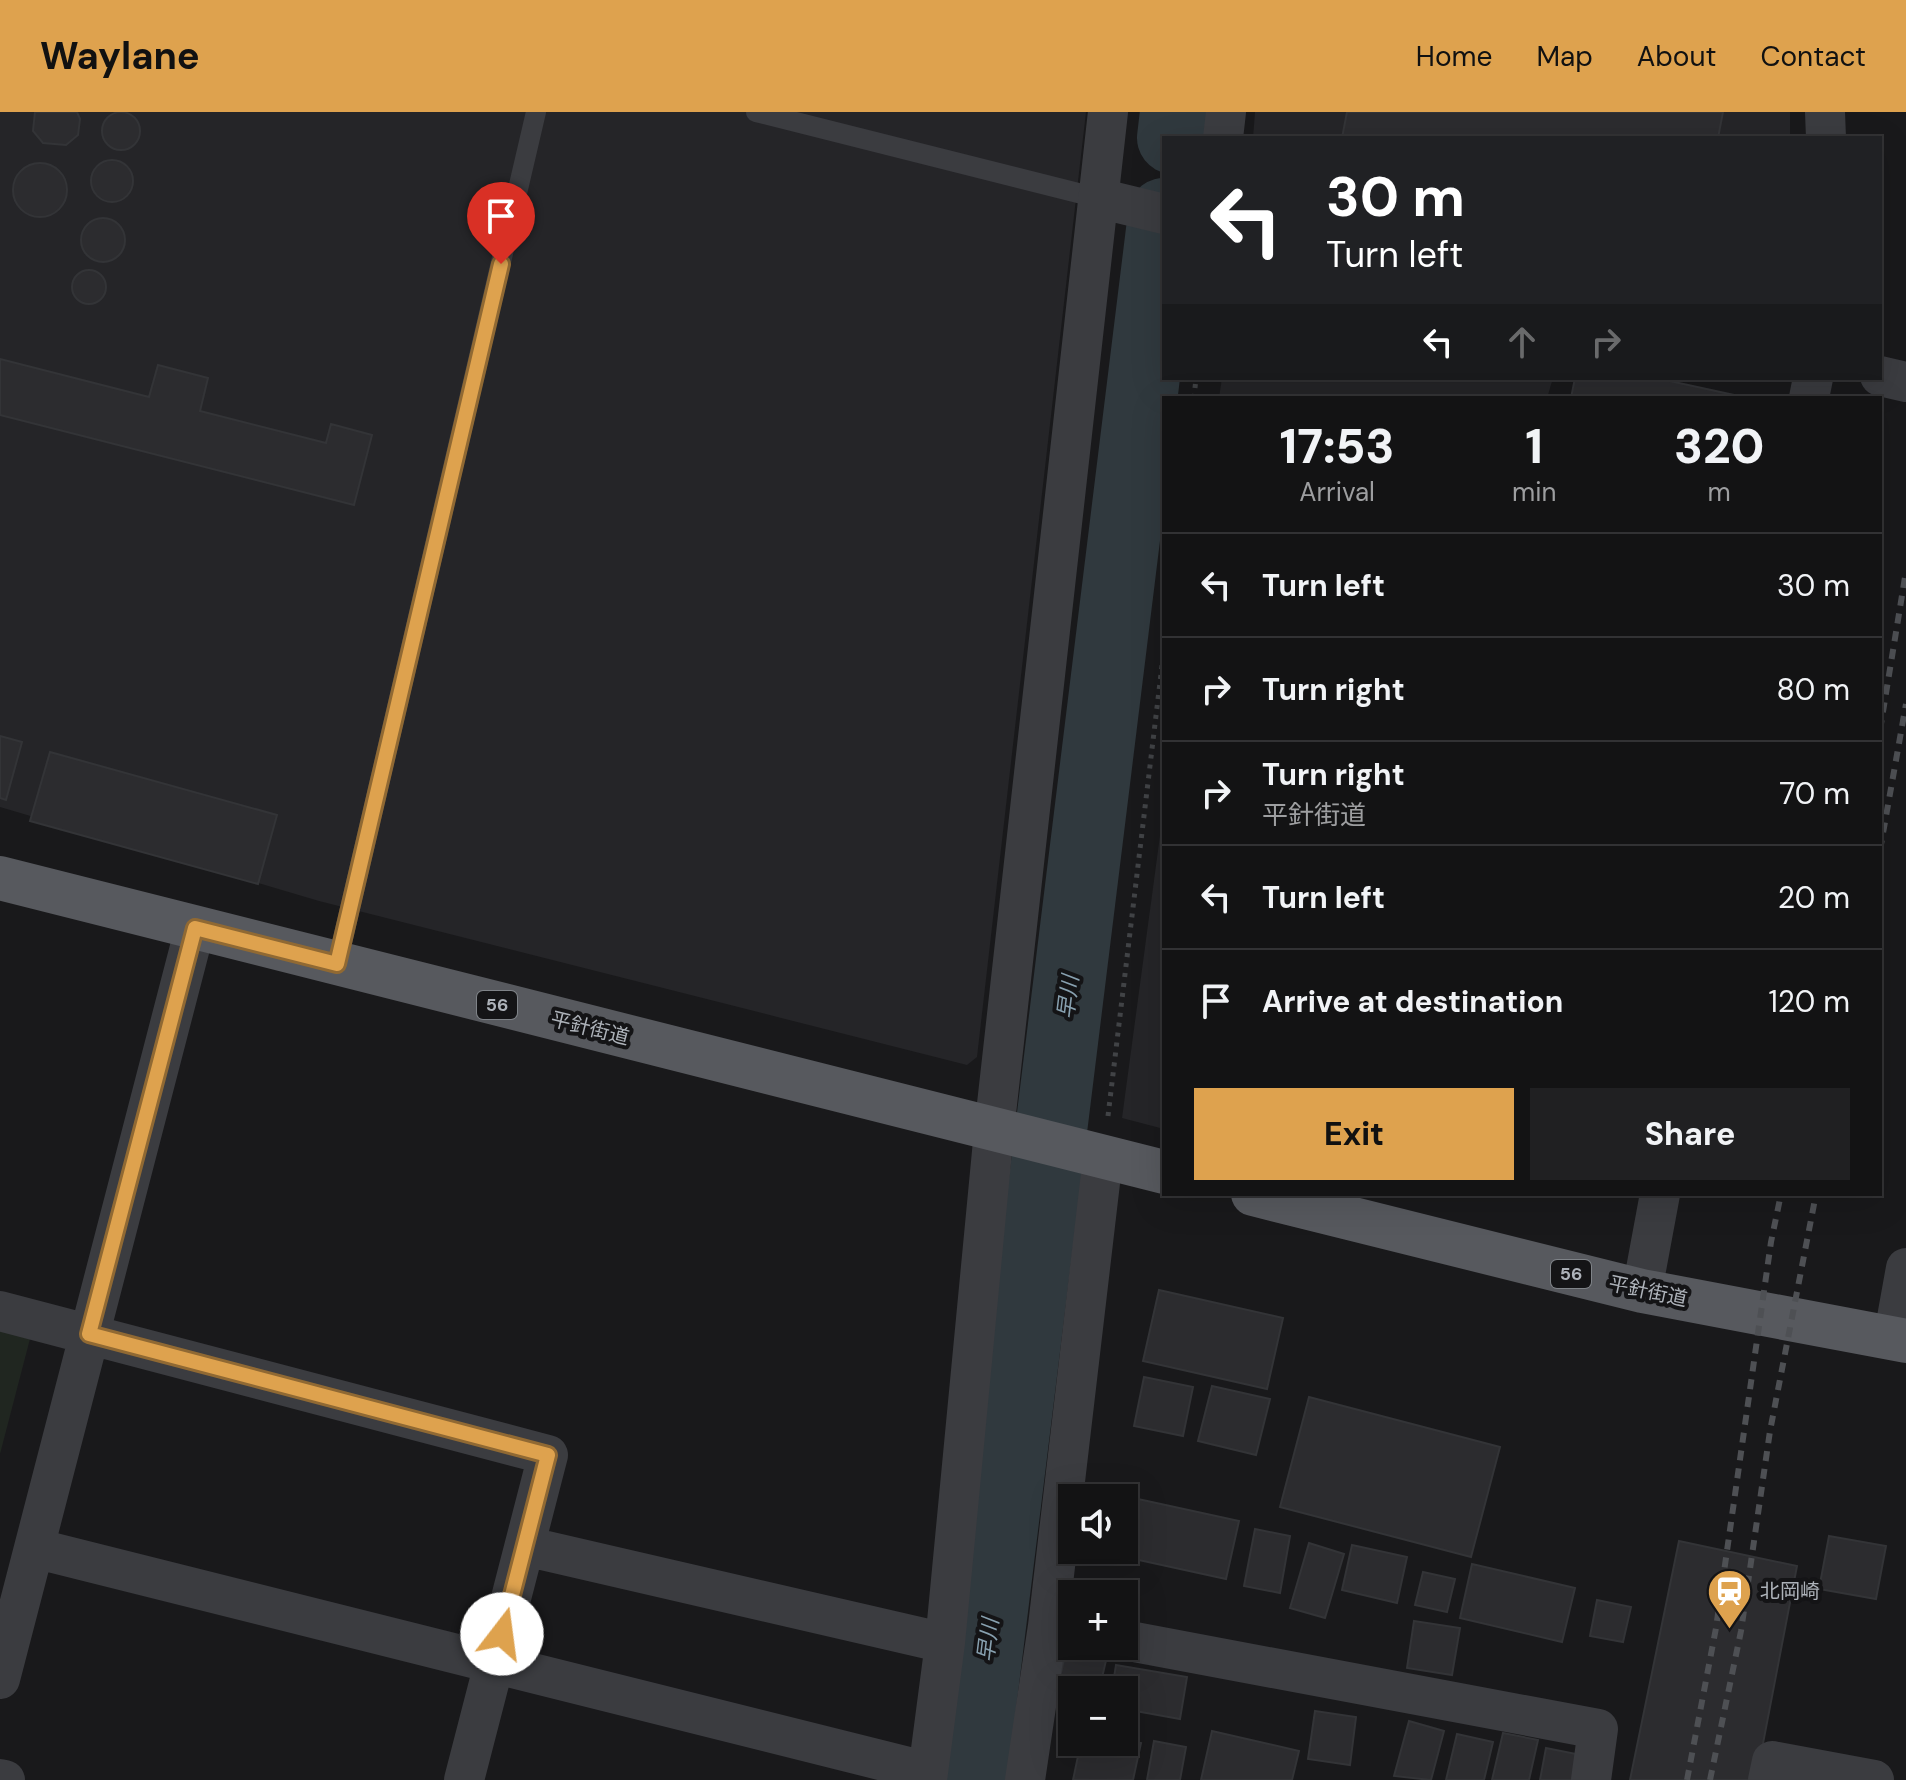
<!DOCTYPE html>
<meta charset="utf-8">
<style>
:root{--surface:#131314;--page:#202022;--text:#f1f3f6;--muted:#9d9ea0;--line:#323234;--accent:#dea24e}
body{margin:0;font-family:"DM Sans","Noto Sans JP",sans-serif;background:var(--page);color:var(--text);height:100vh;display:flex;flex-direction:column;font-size:30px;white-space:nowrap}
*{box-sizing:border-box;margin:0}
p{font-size:26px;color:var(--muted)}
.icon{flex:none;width:44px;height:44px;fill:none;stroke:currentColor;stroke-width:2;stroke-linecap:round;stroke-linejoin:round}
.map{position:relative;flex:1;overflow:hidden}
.details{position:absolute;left:1162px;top:284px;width:720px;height:800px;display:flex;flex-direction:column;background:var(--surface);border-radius:0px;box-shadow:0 8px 32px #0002,0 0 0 2px var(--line)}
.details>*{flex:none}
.guide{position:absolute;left:1162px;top:24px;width:720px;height:244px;border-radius:0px;box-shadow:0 8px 32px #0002,0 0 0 2px var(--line);background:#202124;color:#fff;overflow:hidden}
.fabs{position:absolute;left:1058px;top:1372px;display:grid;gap:16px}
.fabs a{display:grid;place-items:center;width:80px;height:80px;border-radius:0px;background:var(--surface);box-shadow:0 8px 32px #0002,0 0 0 2px var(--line);font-size:40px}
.pin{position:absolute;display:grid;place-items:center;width:68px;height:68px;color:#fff;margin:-82px -34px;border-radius:50% 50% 50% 0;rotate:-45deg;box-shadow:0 0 8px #0007}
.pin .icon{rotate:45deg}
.me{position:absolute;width:88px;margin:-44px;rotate:15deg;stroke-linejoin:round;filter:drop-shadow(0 0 6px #0008)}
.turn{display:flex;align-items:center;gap:28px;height:168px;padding:0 32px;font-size:36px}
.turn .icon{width:104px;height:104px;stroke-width:2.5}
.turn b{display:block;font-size:56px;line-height:68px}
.lanes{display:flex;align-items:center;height:76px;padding:0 32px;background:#0003;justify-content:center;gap:40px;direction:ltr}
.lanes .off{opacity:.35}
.eta{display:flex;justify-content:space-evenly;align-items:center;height:136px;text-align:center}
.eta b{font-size:48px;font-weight:800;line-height:56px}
.button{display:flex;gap:16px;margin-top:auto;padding:16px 32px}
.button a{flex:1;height:92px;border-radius:0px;background:var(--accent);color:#111;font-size:32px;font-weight:800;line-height:92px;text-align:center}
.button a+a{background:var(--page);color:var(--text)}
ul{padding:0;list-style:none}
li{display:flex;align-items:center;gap:24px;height:104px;padding:0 32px;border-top:2px solid var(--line)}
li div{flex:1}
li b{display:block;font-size:30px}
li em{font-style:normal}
header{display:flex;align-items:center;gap:48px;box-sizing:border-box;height:112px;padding:0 40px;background:var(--accent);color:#111}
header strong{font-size:38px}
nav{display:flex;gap:44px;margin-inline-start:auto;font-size:28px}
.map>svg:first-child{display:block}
.built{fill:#252528}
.green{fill:#202620}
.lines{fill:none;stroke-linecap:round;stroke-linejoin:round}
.river{stroke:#30393e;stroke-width:72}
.building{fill:#2c2c2f;stroke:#333437;stroke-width:2}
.path{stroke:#414346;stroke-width:5;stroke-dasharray:4 6;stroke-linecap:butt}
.service{stroke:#3b3c40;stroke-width:20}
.minor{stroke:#3b3c40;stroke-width:40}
.primary{stroke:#57595e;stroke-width:44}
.rail{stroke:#4e5054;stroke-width:6;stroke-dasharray:10 8;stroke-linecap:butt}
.route-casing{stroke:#906933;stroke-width:20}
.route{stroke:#dea24e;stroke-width:14}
.labels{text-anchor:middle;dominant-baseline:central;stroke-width:8;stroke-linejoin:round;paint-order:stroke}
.shield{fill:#141416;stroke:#7f8388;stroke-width:2}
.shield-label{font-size:18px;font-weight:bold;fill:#adb2b9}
.street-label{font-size:20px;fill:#adb2b9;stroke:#141416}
.poi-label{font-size:20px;fill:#adb2b9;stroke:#141416;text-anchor:start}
.water-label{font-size:22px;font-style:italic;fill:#88a1b0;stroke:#141416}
</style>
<header>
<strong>Waylane</strong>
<nav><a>Home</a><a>Map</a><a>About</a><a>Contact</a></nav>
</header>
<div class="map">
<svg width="1906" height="1668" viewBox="0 0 1906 1668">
<rect width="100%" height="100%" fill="#19191b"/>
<path class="built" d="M0,0H1086L977,945L967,953L319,789L0,695Z
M1255,0H1790V26H1253Z
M1222,266H1553L1547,286H1219Z
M1164,694V1017L1122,1006Z"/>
<path class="green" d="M0,1215L31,1223L0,1342Z"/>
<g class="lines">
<path class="river" d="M1173,26L1176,0
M971,1668L1164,102"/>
</g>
<path class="building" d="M102 19a19 19 0 1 1 38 0a19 19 0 1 1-38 0Z
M35,0H77L80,7L78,23L66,33L43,31L33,19Z
M1347,0H1723L1718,26H1342Z
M91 69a21 21 0 1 1 42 0a21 21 0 1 1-42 0Z
M13 78a27 27 0 1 1 54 0a27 27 0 1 1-54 0Z
M81 128a22 22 0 1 1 44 0a22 22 0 1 1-44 0Z
M72 175a17 17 0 1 1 34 0a17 17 0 1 1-34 0Z
M0,247L149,285L158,253L208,266L200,299L326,331L331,312L372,323L354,393L0,303Z
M1575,266H1656L1748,286H1571Z
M0,624L22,630L6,688L0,686Z
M50,640L277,703L258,772L30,709Z
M1159,1178L1283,1206L1267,1277L1143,1249Z
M1144,1265L1193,1275L1183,1324L1134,1314Z
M1212,1274L1270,1287L1256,1343L1198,1329Z
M1309,1285L1500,1335L1471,1445L1280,1395Z
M1138,1387L1239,1409L1226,1467L1125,1445Z
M1255,1417L1290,1424L1280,1481L1244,1474Z
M1829,1424L1886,1434L1876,1487L1819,1477Z
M1679,1429L1797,1454L1756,1668H1630Z
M1309,1431L1344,1442L1325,1506L1290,1496Z
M1352,1433L1407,1445L1397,1491L1342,1478Z
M1472,1452L1575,1476L1562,1530L1460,1506Z
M1423,1460L1455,1467L1447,1500L1415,1493Z
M1597,1488L1631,1495L1623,1530L1590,1524Z
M1414,1509L1460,1516L1452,1563L1407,1556Z
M1068,1530L1108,1540L1100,1574L1060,1565Z
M1116,1553L1187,1565L1180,1607L1124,1597V1578H1112Z
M1315,1599L1356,1605L1350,1653L1308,1647Z
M1409,1609L1444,1619L1431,1668L1394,1664Z
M1212,1619L1299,1639L1292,1668H1201Z
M1503,1621L1538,1628L1529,1668H1492Z
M1457,1622L1493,1630L1484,1668H1446Z
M1124,1628L1141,1631L1133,1668H1073L1081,1630Z
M1154,1629L1186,1635L1180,1668H1147Z
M1546,1636L1581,1643L1576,1668H1540Z"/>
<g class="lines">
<path class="path" d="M1194,286L1196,266
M1108,1004L1164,537"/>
<path class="service" d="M756,0L1098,86
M337,852L536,0"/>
<path class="minor" d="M1825,0L1826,26
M1223,26L1226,0
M1098,86L1164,102
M1880,264L1906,270
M1809,286L1813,266
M1642,1179L1660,1082
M0,1199L548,1343L464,1668
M1893,1228L1906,1156
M525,1434L945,1531
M34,1436L928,1660
M1124,1528L1598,1617L1591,1668
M0,1567L195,816
M0,1667L5,1668
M927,1668L945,1531L994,1019L1108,0
M1025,1668L1048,1514L1103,1045
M1768,1668L1772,1649L1874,1668"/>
<path class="primary" d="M0,766L1164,1060
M1253,1082L1642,1179L1906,1229"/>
<path class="rail" d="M1880,618L1906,459
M1880,738L1906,592
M1687,1668L1716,1516L1771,1130L1781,1082
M1710,1668L1741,1519L1770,1319L1816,1082"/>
</g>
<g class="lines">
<defs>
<path id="route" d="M501,152L337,852L195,816L89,1222L548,1343L502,1522"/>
</defs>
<use href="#route" class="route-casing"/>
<use href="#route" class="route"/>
</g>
<defs>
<symbol id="station-pin" viewBox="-11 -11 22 30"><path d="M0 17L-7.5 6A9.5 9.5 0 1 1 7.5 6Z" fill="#dea24e" stroke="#141416"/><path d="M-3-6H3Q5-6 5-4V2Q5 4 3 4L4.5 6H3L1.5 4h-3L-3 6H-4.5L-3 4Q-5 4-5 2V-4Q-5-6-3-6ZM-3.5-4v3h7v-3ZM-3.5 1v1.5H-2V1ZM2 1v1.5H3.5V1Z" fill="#fff"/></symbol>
</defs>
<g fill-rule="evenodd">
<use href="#station-pin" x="1704" y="1454" width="51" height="69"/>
</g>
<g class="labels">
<g class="shield">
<rect x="477" y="879" width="40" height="28" rx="6"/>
<rect x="1551" y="1148" width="40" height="28" rx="6"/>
</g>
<g class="shield-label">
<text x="497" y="893">56</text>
<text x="1571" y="1162">56</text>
</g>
<g class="street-label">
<text transform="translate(590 916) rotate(14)">平針街道</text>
<text transform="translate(1648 1179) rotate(12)">平針街道</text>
</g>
<g class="poi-label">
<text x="1760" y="1479">北岡崎</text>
</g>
<g class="water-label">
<text transform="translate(1068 885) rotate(-83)">早川</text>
<text transform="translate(988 1528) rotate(-83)">早川</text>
</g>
</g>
</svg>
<div class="fabs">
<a><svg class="icon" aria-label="sound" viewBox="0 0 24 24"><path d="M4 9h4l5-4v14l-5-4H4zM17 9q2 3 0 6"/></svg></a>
<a>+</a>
<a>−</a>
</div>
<div class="pin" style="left:501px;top:152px;background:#d93025"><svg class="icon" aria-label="arrive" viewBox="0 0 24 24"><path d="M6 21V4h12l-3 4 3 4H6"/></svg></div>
<svg class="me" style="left:502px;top:1522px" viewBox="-20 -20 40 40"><circle r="19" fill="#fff"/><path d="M0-13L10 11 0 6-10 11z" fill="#dea24e"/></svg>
<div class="guide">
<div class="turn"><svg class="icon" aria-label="left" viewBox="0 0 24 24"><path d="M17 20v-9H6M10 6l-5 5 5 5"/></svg><div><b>30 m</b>Turn left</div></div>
<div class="lanes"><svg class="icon" aria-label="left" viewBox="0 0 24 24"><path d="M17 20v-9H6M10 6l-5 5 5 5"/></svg><svg class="icon off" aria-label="ahead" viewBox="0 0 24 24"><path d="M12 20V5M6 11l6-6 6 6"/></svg><svg class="icon off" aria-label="right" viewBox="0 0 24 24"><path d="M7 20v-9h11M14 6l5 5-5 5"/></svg></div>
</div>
<section class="details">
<div class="eta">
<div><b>17:53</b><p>Arrival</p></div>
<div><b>1</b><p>min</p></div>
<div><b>320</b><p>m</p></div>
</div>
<ul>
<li><svg class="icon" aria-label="left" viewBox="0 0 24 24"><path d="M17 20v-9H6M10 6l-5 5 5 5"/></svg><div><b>Turn left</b></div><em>30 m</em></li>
<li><svg class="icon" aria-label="right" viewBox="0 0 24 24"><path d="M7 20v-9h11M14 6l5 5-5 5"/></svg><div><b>Turn right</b></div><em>80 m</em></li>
<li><svg class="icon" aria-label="right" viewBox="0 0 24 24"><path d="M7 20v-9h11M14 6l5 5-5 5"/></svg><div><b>Turn right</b><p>平針街道</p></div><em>70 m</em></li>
<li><svg class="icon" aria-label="left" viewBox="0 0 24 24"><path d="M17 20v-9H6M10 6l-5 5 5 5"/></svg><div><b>Turn left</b></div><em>20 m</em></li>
<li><svg class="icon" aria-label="arrive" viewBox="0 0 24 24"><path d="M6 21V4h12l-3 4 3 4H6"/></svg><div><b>Arrive at destination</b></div><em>120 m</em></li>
</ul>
<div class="button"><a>Exit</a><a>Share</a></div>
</section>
</div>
